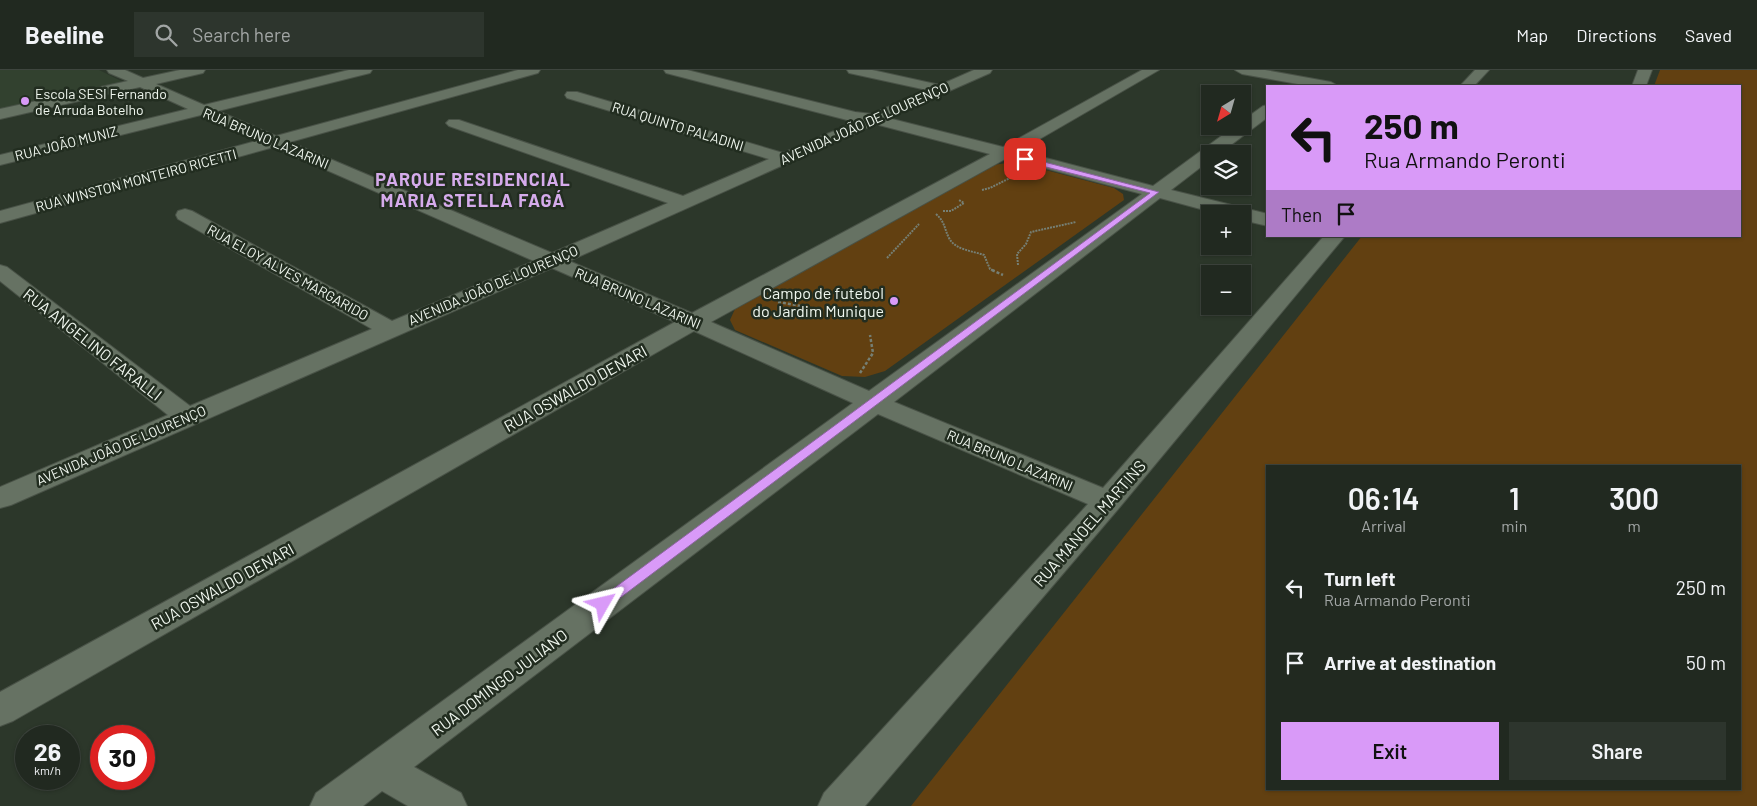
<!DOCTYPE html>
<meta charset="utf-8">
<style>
:root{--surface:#212920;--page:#2d352d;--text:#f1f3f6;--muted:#a2a6a5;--line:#3e453e;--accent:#d99af8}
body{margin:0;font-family:Barlow,sans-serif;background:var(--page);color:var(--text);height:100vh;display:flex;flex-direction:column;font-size:19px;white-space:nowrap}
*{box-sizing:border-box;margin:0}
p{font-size:16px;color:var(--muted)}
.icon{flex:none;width:28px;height:28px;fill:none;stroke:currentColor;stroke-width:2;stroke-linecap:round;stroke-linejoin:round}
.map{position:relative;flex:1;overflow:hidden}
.panel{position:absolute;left:1266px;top:395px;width:475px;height:325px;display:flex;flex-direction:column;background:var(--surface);border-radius:0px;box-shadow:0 1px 4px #0004,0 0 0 1px var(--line)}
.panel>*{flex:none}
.guide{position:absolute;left:1266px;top:15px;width:475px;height:152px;border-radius:0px;box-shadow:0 1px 4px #0004,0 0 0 1px var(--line);background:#d99af8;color:#111;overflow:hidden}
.needle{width:32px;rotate:217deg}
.controls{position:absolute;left:1201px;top:15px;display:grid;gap:10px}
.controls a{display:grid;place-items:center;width:50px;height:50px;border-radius:0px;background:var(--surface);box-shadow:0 1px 4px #0004,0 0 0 1px var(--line);font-size:25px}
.speed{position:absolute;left:15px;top:655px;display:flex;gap:10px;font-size:25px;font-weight:700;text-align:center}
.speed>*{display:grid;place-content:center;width:65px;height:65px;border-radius:50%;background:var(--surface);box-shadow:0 1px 4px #0004,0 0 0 1px var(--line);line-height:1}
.speed small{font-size:12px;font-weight:400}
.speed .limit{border:8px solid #d22;background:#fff;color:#111}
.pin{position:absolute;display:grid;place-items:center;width:42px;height:42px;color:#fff;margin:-21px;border-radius:10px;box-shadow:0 2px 8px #0006}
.me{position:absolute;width:55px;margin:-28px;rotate:53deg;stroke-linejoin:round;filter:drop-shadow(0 0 4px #0008)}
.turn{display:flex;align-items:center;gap:18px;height:105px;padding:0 15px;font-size:22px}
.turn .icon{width:65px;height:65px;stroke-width:2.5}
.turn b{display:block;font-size:35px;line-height:42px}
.then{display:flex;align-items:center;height:48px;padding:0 15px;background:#0003;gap:10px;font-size:19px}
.eta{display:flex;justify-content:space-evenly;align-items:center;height:85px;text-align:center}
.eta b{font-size:30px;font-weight:600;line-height:35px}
.cta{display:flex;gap:10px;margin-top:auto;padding:10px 15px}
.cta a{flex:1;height:58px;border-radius:0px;background:var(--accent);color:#111;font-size:20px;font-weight:600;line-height:58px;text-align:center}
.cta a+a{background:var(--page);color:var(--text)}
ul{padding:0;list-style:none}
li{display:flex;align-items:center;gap:15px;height:75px;padding:0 15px}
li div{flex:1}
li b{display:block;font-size:19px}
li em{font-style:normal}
header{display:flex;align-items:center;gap:30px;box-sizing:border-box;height:70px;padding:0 25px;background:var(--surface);border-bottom:1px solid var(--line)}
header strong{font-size:24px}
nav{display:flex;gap:28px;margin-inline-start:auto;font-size:18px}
.search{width:350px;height:45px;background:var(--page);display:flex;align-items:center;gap:12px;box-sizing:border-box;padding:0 18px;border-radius:0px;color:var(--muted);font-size:19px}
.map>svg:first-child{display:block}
.built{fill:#32412f}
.green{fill:#624011;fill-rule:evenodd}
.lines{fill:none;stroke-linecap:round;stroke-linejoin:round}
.minor-casing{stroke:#495247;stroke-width:2}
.path-far1{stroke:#767f74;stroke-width:2;stroke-dasharray:2 1;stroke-linecap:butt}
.path{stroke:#767f74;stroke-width:2.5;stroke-dasharray:3 2;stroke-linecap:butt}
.minor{fill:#667263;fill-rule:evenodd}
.route{fill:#d99af8;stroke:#8d64a1}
.poi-dot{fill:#d99af8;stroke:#222d20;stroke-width:2}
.labels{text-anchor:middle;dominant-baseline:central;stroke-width:5;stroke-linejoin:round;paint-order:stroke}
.far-poi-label{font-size:14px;fill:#f0f7ef;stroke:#222d20;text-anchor:start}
.far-street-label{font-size:14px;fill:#f0f7ef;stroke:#222d20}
.poi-label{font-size:16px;fill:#f0f7ef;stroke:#222d20;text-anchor:end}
.street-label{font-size:16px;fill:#f0f7ef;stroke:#222d20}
.far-district-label{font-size:18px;font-weight:bold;letter-spacing:1px;fill:#d5abeb;stroke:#222d20}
</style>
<header>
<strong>Beeline</strong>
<div class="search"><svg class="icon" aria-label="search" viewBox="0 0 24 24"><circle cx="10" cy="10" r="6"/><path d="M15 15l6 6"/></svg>Search here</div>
<nav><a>Map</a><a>Directions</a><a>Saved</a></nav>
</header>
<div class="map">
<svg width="1757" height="736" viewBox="0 0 1757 736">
<rect width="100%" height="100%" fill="#2c372a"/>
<path class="built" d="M0,0H99L121,11L115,15L0,41Z"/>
<path class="green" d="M1660,0H1757V736H911L1362,166H1740V16H1654ZM1268,396H1740V719H1268Z
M1007,93L1023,94L1114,118L1123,124L1124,130L885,301L865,307L842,306L735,260L730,250L735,239L993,95Z"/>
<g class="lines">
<defs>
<path id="minor" d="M107,0H125L143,8L180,0H205L203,3L156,14L204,35L349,0H372L370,3L218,41L276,66L518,0H540L538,3L290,72L552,183L668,133L449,56L446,53L449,50H459L683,126L769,89L567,28L565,25L567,22H577L783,83L855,52L666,3L664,0H687L855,42L872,44L927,20L849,3L847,0H872L940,15L974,0H992L990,3L888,48L1003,77L1142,0H1159L1019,81L1153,116L1235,56H1242V51L1263,36L1268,35V47L1219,84H1210V90L1171,120L1268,144V156L1242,150V144H1219L1160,128L894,332L1103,418L1324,166H1345L1119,438L865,736H818L824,723L1088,434L878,344L414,697L461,723L467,736H408L382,721L363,736H310L316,723L853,333L694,261L13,651L0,656V622L675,252L552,198L11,435L0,438V417L168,345L0,211V195L7,197L190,336L372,259L178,149L176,145L178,141L185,139L192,141L392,251L534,191L274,77L0,153V141L260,70L201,45L0,95V85L188,39L140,17L0,49V39L128,11L109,3ZM875,54L990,84L692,243L569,191ZM1007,88L1142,124L869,321L711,252Z
M1235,0H1265L1331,12L1338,16H1309L1242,4Z
M1475,0H1489L1474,16H1460Z
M1638,0H1652L1646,16H1632Z"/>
</defs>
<use href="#minor" class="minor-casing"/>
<path class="path-far1" d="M982,120L990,118L1014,106
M943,141H951L964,133L959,130
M936,144C945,152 944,158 949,168C955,180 973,181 984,185L990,199L994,201
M887,188L919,154
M1018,195L1017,184L1026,174L1031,162L1076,152"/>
<path class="path" d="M992,200L1003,205
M778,232L807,237
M860,303L873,283L870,265"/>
<use href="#minor" class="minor"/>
</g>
<path class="route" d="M1025,87L1159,122L608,537L603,539L598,537L596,534L598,530L1150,123L1022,91L1021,89Z"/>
<g class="poi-dot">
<circle cx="25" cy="31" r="5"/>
<circle cx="894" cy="231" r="5"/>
</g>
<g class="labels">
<g class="far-poi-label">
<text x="35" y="23">Escola SESI Fernando<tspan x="35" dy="16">de Arruda Botelho</tspan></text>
</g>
<g class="far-street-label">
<text transform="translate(864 53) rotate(-24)">AVENIDA JOÃO DE LOURENÇO</text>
<text transform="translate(678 56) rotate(17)">RUA QUINTO PALADINI</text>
<text transform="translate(266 68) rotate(23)">RUA BRUNO LAZARINI</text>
<text transform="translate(66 73) rotate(-14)">RUA JOÃO MUNIZ</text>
<text transform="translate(136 110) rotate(-15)">RUA WINSTON MONTEIRO RICETTI</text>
<text transform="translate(288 202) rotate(29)">RUA ELOY ALVES MARGARIDO</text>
<text transform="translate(493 215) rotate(-23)">AVENIDA JOÃO DE LOURENÇO</text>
<text transform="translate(638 228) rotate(23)">RUA BRUNO LAZARINI</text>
<text transform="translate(121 375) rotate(-23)">AVENIDA JOÃO DE LOURENÇO</text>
<text transform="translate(1010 390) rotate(23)">RUA BRUNO LAZARINI</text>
</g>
<g class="poi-label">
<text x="884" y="222">Campo de futebol<tspan x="884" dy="18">do Jardim Munique</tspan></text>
</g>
<g class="street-label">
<text transform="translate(93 274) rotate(38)">RUA ANGELINO FARALLI</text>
<text transform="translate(575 318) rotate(-29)">RUA OSWALDO DENARI</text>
<text transform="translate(1089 453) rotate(-49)">RUA MANOEL MARTINS</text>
<text transform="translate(222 516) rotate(-29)">RUA OSWALDO DENARI</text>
<text transform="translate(499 612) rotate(-37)">RUA DOMINGO JULIANO</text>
</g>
<g class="far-district-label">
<text x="473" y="109">PARQUE RESIDENCIAL<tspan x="473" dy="21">MARIA STELLA FAGÁ</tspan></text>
</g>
</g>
</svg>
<div class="controls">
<a><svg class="needle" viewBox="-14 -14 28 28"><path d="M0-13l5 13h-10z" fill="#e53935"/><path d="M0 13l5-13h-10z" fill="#a2a6a5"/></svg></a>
<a><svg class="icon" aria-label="layers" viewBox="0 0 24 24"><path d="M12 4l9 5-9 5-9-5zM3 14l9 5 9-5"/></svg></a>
<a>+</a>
<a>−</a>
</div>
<div class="speed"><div>26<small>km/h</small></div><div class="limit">30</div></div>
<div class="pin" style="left:1025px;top:89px;background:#d93025"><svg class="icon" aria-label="arrive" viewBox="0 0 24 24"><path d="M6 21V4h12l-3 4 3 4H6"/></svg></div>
<svg class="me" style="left:603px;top:534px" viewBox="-20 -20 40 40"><path d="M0-17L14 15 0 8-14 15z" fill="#d99af8" stroke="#fff" stroke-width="4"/></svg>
<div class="guide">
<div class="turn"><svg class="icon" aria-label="left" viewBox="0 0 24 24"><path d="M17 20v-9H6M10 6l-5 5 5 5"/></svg><div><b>250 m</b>Rua Armando Peronti</div></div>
<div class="then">Then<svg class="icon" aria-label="arrive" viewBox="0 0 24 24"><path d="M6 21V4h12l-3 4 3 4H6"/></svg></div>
</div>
<section class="panel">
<div class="eta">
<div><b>06:14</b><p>Arrival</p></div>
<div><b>1</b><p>min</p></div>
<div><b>300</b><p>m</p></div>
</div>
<ul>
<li><svg class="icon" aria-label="left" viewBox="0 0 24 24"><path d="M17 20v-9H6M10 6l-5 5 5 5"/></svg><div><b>Turn left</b><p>Rua Armando Peronti</p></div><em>250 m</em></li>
<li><svg class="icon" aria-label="arrive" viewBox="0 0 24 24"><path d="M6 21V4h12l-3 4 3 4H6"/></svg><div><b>Arrive at destination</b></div><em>50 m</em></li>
</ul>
<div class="cta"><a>Exit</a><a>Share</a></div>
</section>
</div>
